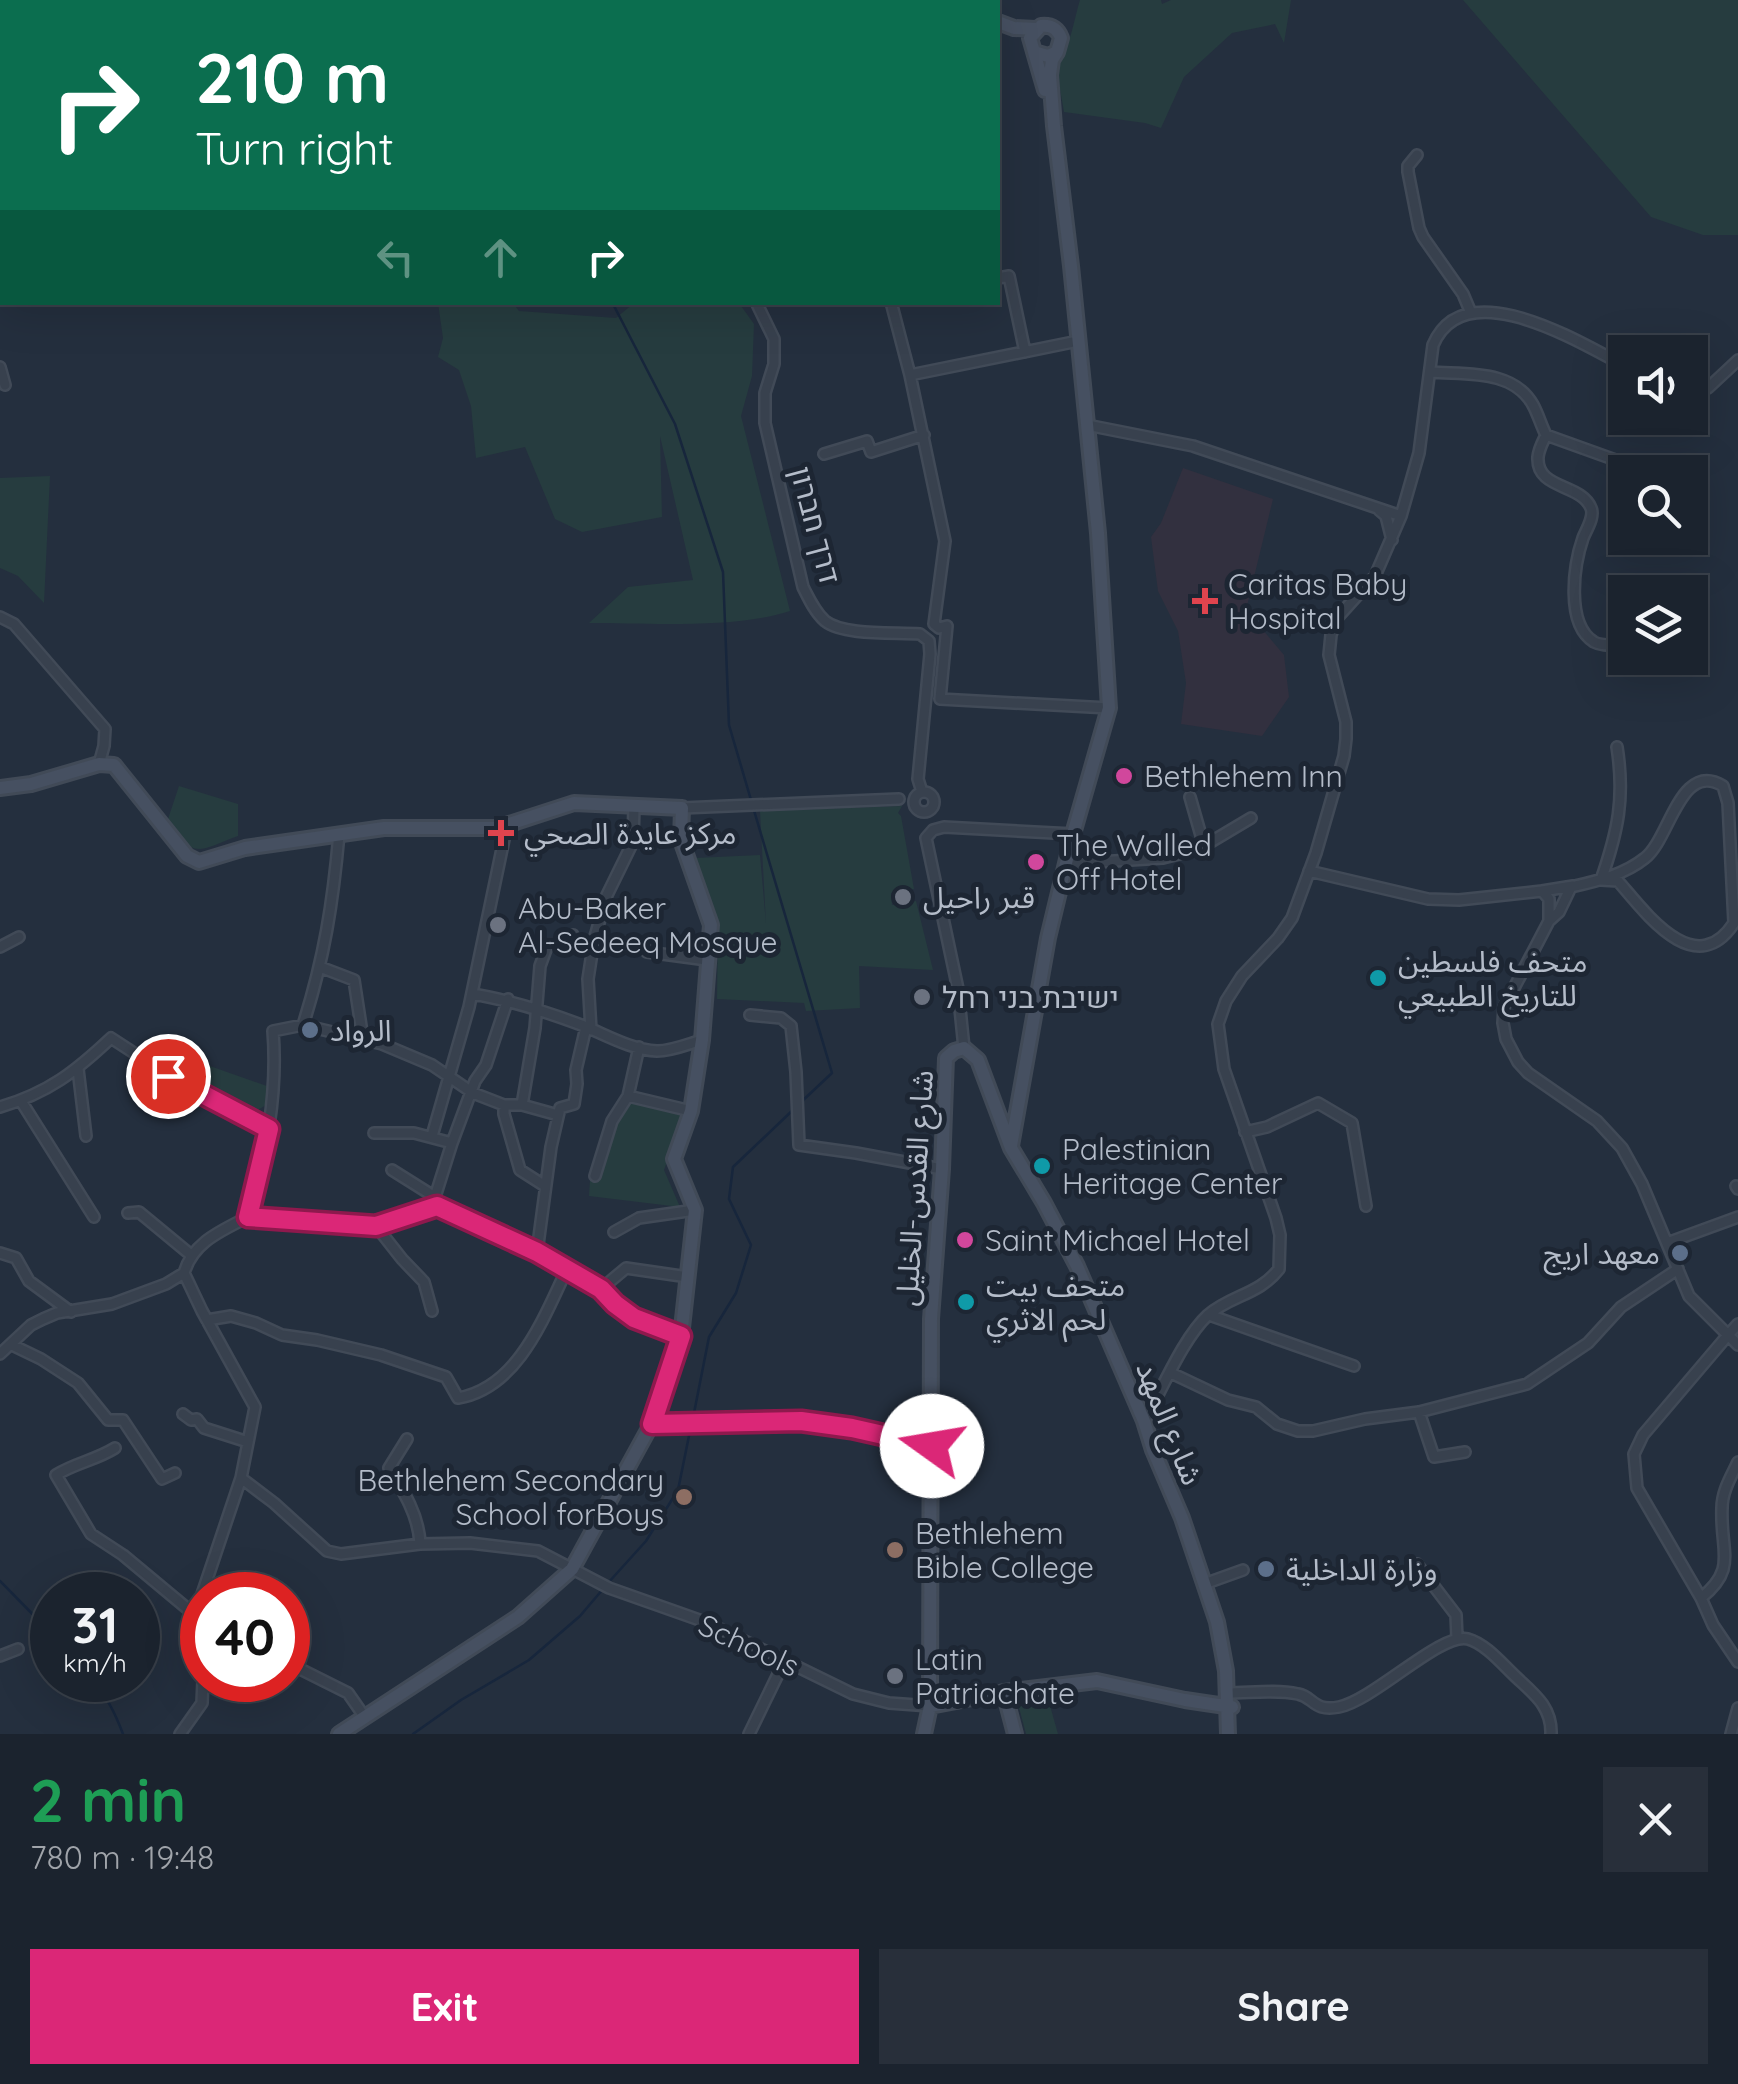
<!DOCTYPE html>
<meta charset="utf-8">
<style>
:root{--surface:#1b232e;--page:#282f3a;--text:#f1f3f6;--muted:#a0a4aa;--line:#39404a;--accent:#db2777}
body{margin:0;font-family:Quicksand,"Noto Sans Arabic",Heebo,sans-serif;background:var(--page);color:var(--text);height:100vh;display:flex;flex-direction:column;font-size:38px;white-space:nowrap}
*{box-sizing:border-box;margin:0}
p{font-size:32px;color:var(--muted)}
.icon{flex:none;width:55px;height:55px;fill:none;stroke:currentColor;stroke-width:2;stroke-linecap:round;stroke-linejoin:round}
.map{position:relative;height:1734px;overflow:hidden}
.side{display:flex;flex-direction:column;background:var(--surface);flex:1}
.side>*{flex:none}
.banner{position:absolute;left:0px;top:0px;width:1000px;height:305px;box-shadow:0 10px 40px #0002,0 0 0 2px var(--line);background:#0b6e4f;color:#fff;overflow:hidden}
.controls{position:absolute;left:1608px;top:335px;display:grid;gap:20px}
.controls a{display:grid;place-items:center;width:100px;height:100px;border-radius:0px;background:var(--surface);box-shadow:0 10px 40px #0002,0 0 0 2px var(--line);font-size:50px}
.speed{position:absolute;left:30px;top:1572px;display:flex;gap:20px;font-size:50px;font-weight:700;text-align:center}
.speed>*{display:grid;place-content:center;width:130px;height:130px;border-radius:50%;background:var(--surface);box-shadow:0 10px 40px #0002,0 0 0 2px var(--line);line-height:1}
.speed small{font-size:25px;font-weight:400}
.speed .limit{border:15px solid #d22;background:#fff;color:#111}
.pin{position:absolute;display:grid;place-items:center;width:85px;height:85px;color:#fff;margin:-42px;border:5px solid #fff;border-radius:50%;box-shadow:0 2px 10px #0007}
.me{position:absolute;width:110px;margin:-55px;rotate:283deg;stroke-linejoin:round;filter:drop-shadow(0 0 8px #0008)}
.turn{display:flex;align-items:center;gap:35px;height:210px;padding:0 30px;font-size:45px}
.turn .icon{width:130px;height:130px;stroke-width:2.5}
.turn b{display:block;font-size:70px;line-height:85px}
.lanes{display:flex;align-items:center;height:95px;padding:0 30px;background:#0003;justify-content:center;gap:50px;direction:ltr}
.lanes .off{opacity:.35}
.round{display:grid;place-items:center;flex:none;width:105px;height:105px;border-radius:0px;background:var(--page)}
.head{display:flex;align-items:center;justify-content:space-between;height:170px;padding:0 30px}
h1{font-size:60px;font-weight:800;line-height:75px;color:#1e9e55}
.cta{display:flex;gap:20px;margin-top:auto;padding:20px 30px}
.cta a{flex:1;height:115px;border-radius:0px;background:var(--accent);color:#fff;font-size:40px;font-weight:800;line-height:115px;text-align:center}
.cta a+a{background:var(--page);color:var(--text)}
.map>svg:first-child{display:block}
.medical{fill:#32303f}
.green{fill:#263c3f}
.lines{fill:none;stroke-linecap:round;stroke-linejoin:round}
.stream{stroke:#17263c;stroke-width:2.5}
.street-casing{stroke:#414a57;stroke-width:14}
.secondary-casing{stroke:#414a57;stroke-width:18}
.street{stroke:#38414e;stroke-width:9}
.secondary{stroke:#465061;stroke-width:12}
.route-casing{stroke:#8e194d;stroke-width:25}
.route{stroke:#db2777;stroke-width:18}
.health-dot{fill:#e0444e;stroke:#1d2633;stroke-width:4}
.hotel-dot{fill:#d1479c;stroke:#1d2633;stroke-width:4}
.worship-dot{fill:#6b7280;stroke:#1d2633;stroke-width:4}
.culture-dot{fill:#0f9aa8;stroke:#1d2633;stroke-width:4}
.service-dot{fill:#5c6f8a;stroke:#1d2633;stroke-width:4}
.education-dot{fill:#8d6e63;stroke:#1d2633;stroke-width:4}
.labels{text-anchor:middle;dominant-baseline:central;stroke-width:10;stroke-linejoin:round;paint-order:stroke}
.street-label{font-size:30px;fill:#b4bcc9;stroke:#1d2633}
.poi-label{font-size:30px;fill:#b4bcc9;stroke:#1d2633;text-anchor:start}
</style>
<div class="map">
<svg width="1738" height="1734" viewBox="0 0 1738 1734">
<rect width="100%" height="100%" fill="#242f3e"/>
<path class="medical" d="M1183,468L1273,499L1246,610L1284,655L1289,697L1262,736L1181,724L1186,683L1178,631L1158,591L1151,537L1161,523Z"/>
<path class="green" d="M1080,0H1161L1162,4L1171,0H1291L1284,43L1275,24L1232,33L1184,77L1161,128L1145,123L1064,112L1056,66C1071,46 1073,23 1080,0Z
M1463,0H1738V235H1703L1651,217Z
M438,303H513L519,311L616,318L634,303H739L754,324L752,376L741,416L790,611C735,629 648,623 589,623L628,587L693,580L660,436L662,517L582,532L555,519L525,447L476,458L471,406L459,370L438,357L443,338Z
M50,476L44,603L18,576L0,568V478Z
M179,786L238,804V836C197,851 195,860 167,822Z
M902,806L898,813L901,816L914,889L891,893L892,905L916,901L933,970L859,966L860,1008L806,1011L804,1003L717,999L718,925L695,858L760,855L766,924L760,811Z
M207,1065L267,1086L266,1105L256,1111L200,1085Z
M630,1100L683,1116L664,1170L680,1207L589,1196L590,1181L597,1178L614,1121Z
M1047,1695L1058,1734H1026L1017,1700Z"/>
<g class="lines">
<path class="stream" d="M428,0L429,2
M612,302L675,424L723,572L729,725L751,800
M753,807L832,1073L799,1104
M693,1418L709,1337L736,1293L751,1245L729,1199L733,1167L794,1109
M0,1581L52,1634
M608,1583L646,1541L678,1490L691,1426
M91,1680C107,1696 115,1713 123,1734
M413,1734L461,1700L529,1660L580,1616L603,1589"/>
<defs>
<path id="street" d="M1417,155L1408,166V172L1419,228L1423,237L1463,294L1471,313
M0,241H2
M998,278L1009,276L1025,352
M756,302L774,339V364L765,393V423L803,587C809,599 815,612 825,621C844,636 895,632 920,634L929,641L930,654L918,779L922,792
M891,302L910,375L945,541L934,624L939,628L947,626L940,699L1109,708
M0,367L5,385
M1431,372C1466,375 1513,369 1533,405C1538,414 1541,425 1546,435C1543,442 1539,448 1538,457C1536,490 1581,483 1591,508C1595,517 1586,530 1583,538C1574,564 1565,624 1594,642C1603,647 1615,644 1625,645
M910,375L1078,341
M1690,390L1708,388L1738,360
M1087,425L1193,446L1401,516L1419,453L1433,345C1464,271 1579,342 1625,366
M1546,435L1649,472
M824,454L867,441L871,452L924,435
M1379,510L1386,516L1392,540
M0,617L14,624L105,729L104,746L99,764
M1642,658L1647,662
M914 802a10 10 0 1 1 20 0a10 10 0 1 1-20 0Z
M1190,797L1204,846
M682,808L899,799
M1066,864L1163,858L1199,849L1251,818
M1309,871L1428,899L1459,900L1542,891L1549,899V921
M1601,880L1618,881C1645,912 1695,982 1734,923L1728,803L1723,786C1680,760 1670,839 1645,858C1624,875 1597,881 1571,887L1559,912L1549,921L1504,1007L1503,1023L1506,1039L1518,1062L1528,1073L1597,1121L1622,1148L1642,1184L1689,1296L1728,1335L1643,1435L1634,1454L1637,1488L1701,1598L1713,1625L1738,1662
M1601,880C1618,831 1625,798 1617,747
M1542,891L1573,886
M594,940L646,944L647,952L707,960
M0,947L19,937
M320,967L354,980L363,1039
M472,994C511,1000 547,1012 584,1026C606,1035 632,1050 657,1051C672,1051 688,1044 702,1040
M750,1015L781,1018L791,1026L796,1072L799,1145L856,1153L942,1169
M303,1025C324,959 333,903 339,834
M591,1030L588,979L594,940L607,895L633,842L634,806
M964,1048L958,989L926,838L933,830L944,827L1073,834
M78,1069L86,1136
M628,1096L691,1111
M21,1101L94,1217
M504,1105V1114L520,1170L545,1186
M522,1105L535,1028L540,966L548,944H569L573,935
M0,1107C48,1093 75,1072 111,1038L168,1075L269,1129
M1245,1132L1267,1127L1318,1103L1352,1123L1366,1206
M374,1133H414L452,1143L475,1081L486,1065L508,999
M432,1136L469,1007L507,825
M392,1170L435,1197
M595,1176L612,1121L628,1096L639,1047
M1736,1186L1738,1189
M437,1206L435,1197L452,1143
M128,1213L139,1212L191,1255
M248,1217C266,1156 278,1095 273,1031L303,1025L382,1044L432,1065L473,1093L504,1105H522L558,1115
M376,1226L402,1259L424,1282L432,1311
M614,1232L639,1218L695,1210
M1667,1243L1738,1217
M537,1252L551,1147L560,1108L574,1104L577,1084L576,1070L586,1027
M0,1253L16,1258L29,1281L71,1312
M601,1289L626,1268L688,1277
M1209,1315L1354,1366
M207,1320L231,1316L256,1323L282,1335L317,1340L381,1355L446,1377L458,1398C518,1388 544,1317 567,1269
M1738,1324L1728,1335L1738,1345
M12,1345L41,1359L78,1383L108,1420H123L162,1479L175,1473
M0,1354L31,1325L43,1319L57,1313L112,1304L166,1284L184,1273
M1171,1373L1228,1400L1256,1407L1277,1424L1298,1431H1313L1365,1419L1419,1412L1527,1384L1588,1343L1621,1307L1678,1269
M1419,1412L1434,1457L1465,1452
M183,1414L191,1420L197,1419L204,1428L248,1442
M1144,1421C1162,1390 1183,1338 1208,1315C1231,1295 1259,1295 1279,1269L1280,1235L1276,1218L1224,1069L1218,1024L1226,1001L1242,976L1278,938L1292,918L1316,853L1344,756L1346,739V722L1329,655L1331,635L1337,618L1375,576L1401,516
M407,1439L389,1468C404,1492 419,1516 420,1544
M115,1448C96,1460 75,1463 56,1475L91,1534L123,1555L195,1615L202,1657
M241,1478L274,1503L327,1551L341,1554L420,1544L470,1543L538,1551L609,1588L708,1623L853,1694L889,1703L930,1706
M1417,1564L1456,1615L1457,1638
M1204,1584L1243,1570
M1701,1598C1738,1568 1720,1552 1722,1508C1722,1491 1731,1477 1738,1462
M195,1615L241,1478L255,1407L202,1311L184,1273C193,1242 221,1231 248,1217L376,1226L437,1206L537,1252L601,1289L615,1304L634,1318L681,1337
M0,1656L18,1649
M288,1663L348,1693L364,1716
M1228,1693C1250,1693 1275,1689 1298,1694C1314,1697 1313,1712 1339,1707C1374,1700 1441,1632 1468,1639C1486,1644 1503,1665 1516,1677C1534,1694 1552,1707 1551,1734
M180,1734L202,1703L203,1680
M749,1734L784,1662
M1731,1734L1738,1708"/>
<path id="secondary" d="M873,0V2
M887,0V2
M953,0L959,2
M998,22L1014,28L1036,29
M1034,52L1048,56L1057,52L1061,38C1057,28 1051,25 1041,26L1030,38L1045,90
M0,788L31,784L99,764L114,765L187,856L199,862L245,848L384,828H497L574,803L682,808L681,840L711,925L702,1040L691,1111L674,1159L695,1210L681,1337L652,1423L572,1569L518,1617L339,1734
M1011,1146L1048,938L1073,834L1109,708L1098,533L1071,266L1054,126L1050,75L1052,60L1057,52
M652,1423L801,1421L852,1428L931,1447
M1004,1692L1015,1734
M930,1706L1004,1692L1097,1681L1185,1700L1232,1707
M924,1734L930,1706L931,1319L942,1169L946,1058L954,1051L964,1048L978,1060L1011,1148L1044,1203L1077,1266L1144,1421L1153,1450L1182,1518L1217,1622L1226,1671L1228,1734"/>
</defs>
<use href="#street" class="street-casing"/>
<use href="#secondary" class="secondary-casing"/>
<use href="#street" class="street"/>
<use href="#secondary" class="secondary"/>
</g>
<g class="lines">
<defs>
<path id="route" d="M168,1076L269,1129L248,1217L376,1226L437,1206L537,1252L601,1289L615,1304L634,1318L681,1336L652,1424L801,1421L852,1428L932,1446"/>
</defs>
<use href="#route" class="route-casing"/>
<use href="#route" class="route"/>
</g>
<g class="health-dot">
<path d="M1200 586h10v10h10v10h-10v10h-10v-10h-10v-10h10z"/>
<path d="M496 818h10v10h10v10h-10v10h-10v-10h-10v-10h10z"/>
</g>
<g class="hotel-dot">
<circle cx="1124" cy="776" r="10"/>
<circle cx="1036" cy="862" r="10"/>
<circle cx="965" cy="1240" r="10"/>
</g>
<g class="worship-dot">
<circle cx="903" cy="897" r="10"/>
<circle cx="498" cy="925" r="10"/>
<circle cx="922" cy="997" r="10"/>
<circle cx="895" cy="1676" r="10"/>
</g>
<g class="culture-dot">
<circle cx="1378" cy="978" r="10"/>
<circle cx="1042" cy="1166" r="10"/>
<circle cx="966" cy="1302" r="10"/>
</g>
<g class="service-dot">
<circle cx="310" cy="1030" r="10"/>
<circle cx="1680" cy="1253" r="10"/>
<circle cx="1266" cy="1569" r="10"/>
</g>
<g class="education-dot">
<circle cx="684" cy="1497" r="10"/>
<circle cx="895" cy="1550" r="10"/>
</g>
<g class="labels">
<g class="street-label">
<text transform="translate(816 525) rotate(75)">דרך חברון</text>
<text transform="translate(914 1188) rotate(-86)">شارع القدس-الخليل</text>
<text transform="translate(1170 1423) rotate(68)">شارع المهد</text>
<text transform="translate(749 1645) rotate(25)">Schools</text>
</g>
<g class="poi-label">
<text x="1228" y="584">Caritas Baby<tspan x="1228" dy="34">Hospital</tspan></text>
<text x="1144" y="776">Bethlehem Inn</text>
<text x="524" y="833">مركز عايدة الصحي</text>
<text x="1056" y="845">The Walled<tspan x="1056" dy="34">Off Hotel</tspan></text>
<text x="923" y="897">قبر راحيل</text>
<text x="518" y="908">Abu-Baker<tspan x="518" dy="34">Al-Sedeeq Mosque</tspan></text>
<text x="1398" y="961">متحف فلسطين<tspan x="1398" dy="34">للتاريخ الطبيعي</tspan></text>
<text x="942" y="997">ישיבת בני רחל</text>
<text x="330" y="1030">الرواد</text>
<text x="1062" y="1149">Palestinian<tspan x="1062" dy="34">Heritage Center</tspan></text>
<text x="985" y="1240">Saint Michael Hotel</text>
<text x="1660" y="1253" text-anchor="end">معهد اريج</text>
<text x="986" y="1285">متحف بيت<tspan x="986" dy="34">لحم الاثري</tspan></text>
<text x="664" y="1480" text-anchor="end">Bethlehem Secondary<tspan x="664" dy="34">School forBoys</tspan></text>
<text x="915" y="1533">Bethlehem<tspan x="915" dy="34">Bible College</tspan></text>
<text x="1286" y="1569">وزارة الداخلية</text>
<text x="915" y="1659">Latin<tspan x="915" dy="34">Patriachate</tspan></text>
</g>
</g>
</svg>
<div class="controls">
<a><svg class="icon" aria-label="sound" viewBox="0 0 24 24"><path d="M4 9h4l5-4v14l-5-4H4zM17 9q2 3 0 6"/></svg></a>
<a><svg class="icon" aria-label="search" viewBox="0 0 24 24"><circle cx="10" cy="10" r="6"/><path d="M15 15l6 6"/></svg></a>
<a><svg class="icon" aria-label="layers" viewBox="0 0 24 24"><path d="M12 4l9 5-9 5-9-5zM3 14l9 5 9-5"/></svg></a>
</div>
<div class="speed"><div>31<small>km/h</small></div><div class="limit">40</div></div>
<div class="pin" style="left:168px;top:1076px;background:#d93025"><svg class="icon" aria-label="arrive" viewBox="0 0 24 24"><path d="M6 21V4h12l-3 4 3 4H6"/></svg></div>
<svg class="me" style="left:932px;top:1446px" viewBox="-20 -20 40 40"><circle r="19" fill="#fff"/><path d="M0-13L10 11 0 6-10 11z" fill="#db2777"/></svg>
<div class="banner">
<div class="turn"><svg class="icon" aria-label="right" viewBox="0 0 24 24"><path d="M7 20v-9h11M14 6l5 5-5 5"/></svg><div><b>210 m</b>Turn right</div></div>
<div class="lanes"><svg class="icon off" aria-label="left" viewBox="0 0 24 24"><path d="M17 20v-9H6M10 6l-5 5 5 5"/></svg><svg class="icon off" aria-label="ahead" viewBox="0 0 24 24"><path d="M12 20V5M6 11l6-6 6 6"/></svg><svg class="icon" aria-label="right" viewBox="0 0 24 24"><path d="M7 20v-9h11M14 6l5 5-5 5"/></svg></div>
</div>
</div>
<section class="side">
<div class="head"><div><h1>2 min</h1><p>780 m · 19:48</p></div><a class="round"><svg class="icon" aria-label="close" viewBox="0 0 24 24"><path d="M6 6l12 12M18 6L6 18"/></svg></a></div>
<div class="cta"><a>Exit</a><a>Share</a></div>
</section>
